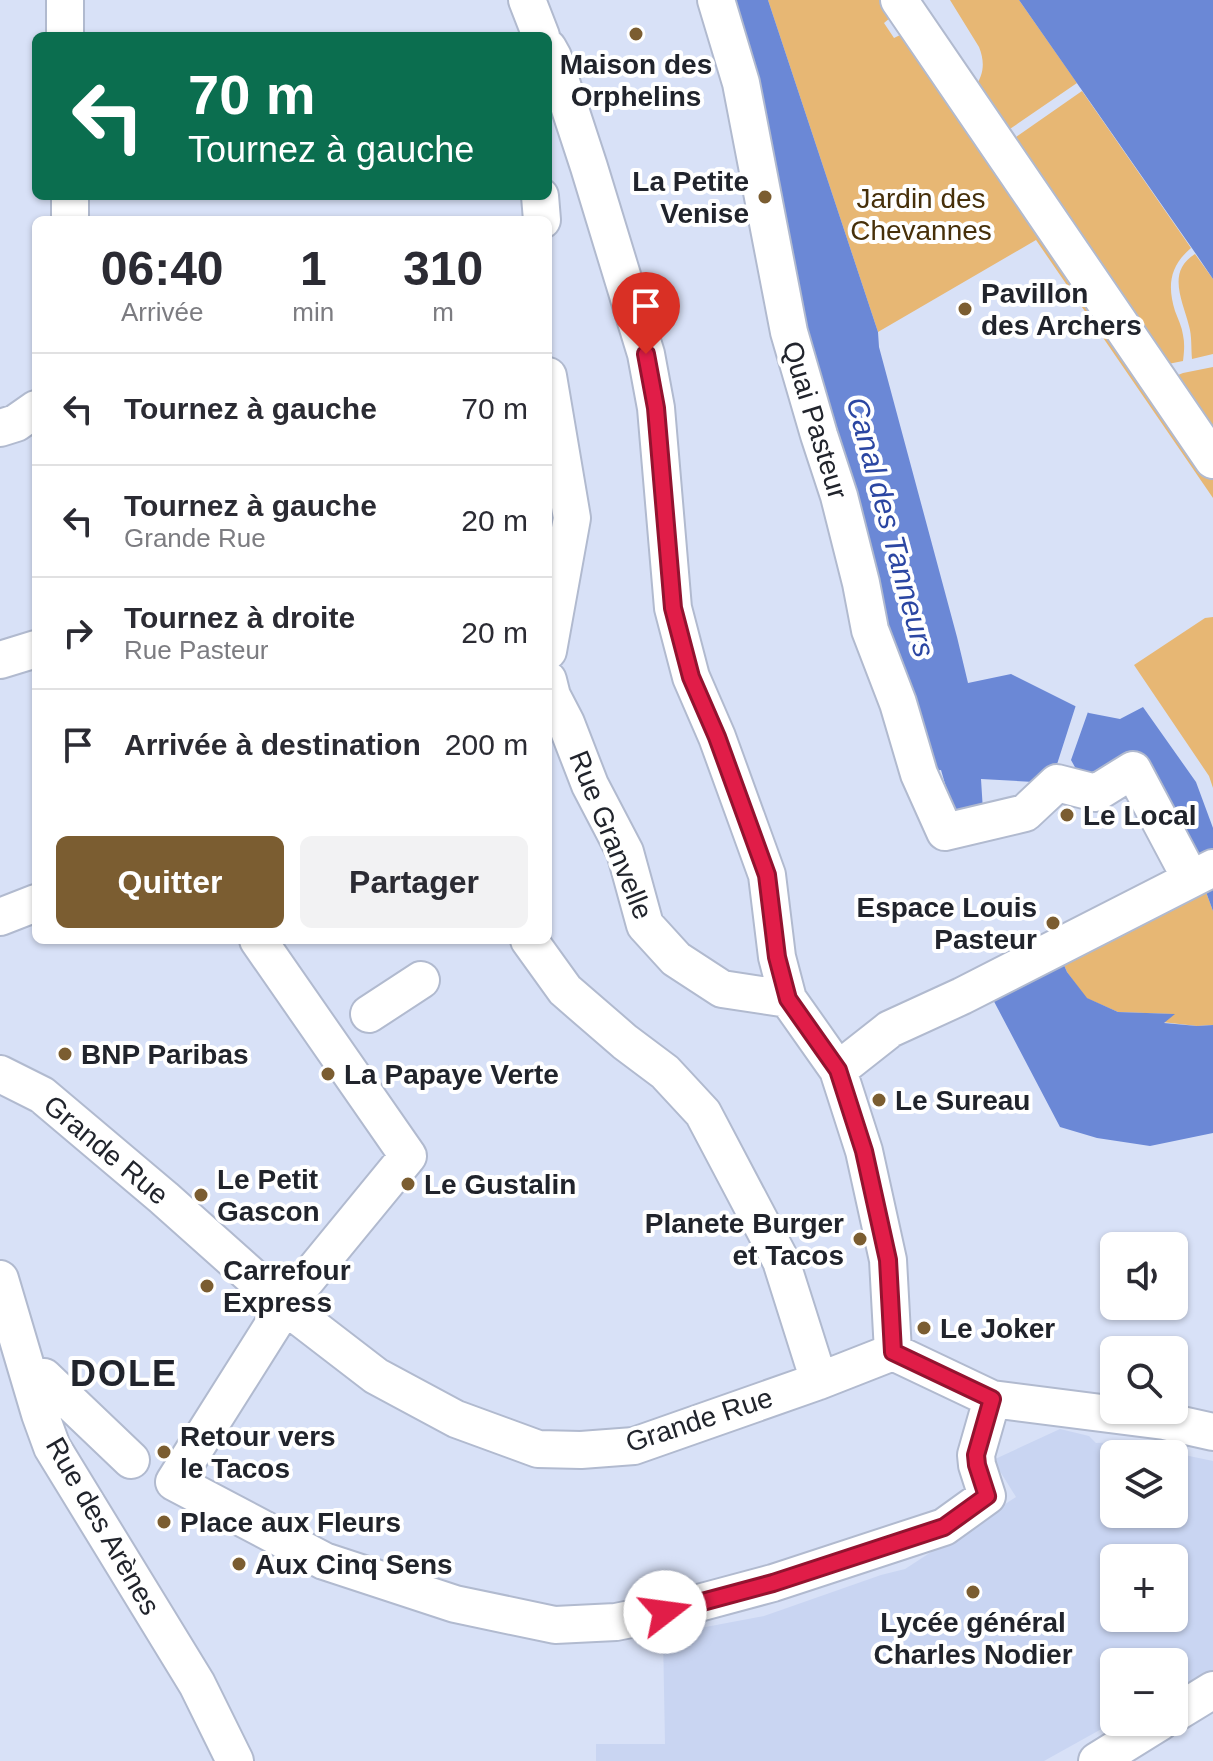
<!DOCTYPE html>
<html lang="fr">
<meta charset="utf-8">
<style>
:root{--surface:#fff;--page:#f2f2f3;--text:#2b2b33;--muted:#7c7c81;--line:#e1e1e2;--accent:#7b5d31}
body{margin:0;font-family:Arial,sans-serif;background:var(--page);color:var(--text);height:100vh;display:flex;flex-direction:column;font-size:30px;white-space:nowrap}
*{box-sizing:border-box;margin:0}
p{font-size:26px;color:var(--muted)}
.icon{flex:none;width:44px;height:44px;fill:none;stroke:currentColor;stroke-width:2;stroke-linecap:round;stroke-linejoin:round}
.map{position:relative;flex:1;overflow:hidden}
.side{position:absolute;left:32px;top:216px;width:520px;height:728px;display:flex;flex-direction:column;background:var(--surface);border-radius:12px;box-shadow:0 2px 6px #0004}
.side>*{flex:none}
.guide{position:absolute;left:32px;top:32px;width:520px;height:168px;border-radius:12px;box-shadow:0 2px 6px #0004;background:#0b6e4f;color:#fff;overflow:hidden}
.buttons{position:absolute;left:1100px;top:1232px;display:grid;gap:16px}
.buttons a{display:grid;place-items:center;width:88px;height:88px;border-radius:12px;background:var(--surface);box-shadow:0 2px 6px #0004;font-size:40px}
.pin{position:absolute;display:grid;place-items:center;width:68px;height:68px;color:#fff;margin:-82px -34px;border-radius:50% 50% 50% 0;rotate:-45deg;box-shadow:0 0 8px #0007}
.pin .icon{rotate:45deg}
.me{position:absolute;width:88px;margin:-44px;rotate:75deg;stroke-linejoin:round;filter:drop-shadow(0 0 6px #0008)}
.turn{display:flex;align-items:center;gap:28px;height:168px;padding:0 24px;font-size:36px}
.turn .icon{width:104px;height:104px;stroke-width:2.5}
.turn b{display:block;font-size:56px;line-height:68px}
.eta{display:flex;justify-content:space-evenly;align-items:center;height:136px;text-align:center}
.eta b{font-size:48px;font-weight:800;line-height:56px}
.button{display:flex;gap:16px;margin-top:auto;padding:16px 24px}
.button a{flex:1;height:92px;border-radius:12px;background:var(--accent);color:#fff;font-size:32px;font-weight:800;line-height:92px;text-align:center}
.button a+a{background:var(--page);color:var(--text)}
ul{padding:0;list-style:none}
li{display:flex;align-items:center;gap:24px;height:112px;padding:0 24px;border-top:2px solid var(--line)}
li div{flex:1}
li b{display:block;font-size:30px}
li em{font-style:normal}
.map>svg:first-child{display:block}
.built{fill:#c9d5f2;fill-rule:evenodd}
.green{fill:#e7b774}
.water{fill:#6b88d6}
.pier{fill:#d8e1f7}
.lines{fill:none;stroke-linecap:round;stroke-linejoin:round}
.minor-casing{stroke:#b1bacf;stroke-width:40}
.minor{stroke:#fff;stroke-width:36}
.route-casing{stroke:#92132f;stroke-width:20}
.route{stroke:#e11d48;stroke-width:14}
.poi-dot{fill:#7b5d31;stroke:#fff;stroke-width:3}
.labels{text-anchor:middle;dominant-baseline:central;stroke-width:8;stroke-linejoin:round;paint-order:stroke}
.poi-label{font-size:28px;font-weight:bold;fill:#21242c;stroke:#fff;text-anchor:start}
.park-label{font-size:28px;fill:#47300a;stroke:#fff}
.street-label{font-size:28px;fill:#21242c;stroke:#fff}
.water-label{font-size:30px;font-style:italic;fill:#2b46a2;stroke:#fff}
.district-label{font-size:36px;font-weight:bold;letter-spacing:2px;fill:#21242c;stroke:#fff}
</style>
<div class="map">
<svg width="1213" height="1761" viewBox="0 0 1213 1761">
<rect width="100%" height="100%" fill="#d8e1f7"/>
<path class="built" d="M1060,1429L1089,1436L1096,1443L1122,1442L1213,1461V1670L1174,1690V1662H1114V1722L1044,1761H596V1744H665L663,1635L764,1616L881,1575L905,1569L1016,1497L993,1460ZM1114,1454H1174V1514H1114ZM1114,1558H1174V1618H1114Z"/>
<path class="green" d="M768,0H888L890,18L884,23L894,38L904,33L912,34L1213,480V498L1036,240L878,332Z
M950,0H1019L1077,83L1004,133L975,87C984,74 985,62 979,47Z
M1082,91L1191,248C1170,266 1167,285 1175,311C1178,319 1182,327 1183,335C1185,344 1184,353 1183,361L1168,364L1009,142Z
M1195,254L1213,279V354L1192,359C1191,348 1192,336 1189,326C1183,301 1166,272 1195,254Z
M1213,367V447L1168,379L1183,373Z
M1213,617V788L1209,776L1134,665L1205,618Z
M1202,881L1213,911V1025L1197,1026L1162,1022L1173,1014L1118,1012L1086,998L1067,972L1060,956Z"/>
<path class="water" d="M723,0H768L878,332L879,347L957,637L968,683L1011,674L1089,713L1120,719L1143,707L1196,782L1213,828V911L1202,881L1137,766L1089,782L1051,783L981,779L983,811L955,818L941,770L924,772L880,637Z
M1019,0H1213V279L1196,254Z
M1060,956L1067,972L1087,998L1118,1012L1175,1014L1164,1023L1197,1026L1213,1025V1133L1150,1146L1097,1138L1060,1127L988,990Z"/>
<path class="pier" d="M1080,704L1089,709L1071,760L1081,778L1051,783L1076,705Z"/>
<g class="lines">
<defs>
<path id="minor" d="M65,0V36
M527,0L541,36
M716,0L741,83L789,332L819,435L839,496L861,583L870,630L898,703L919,774L945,832L1025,813L1057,783L1096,793L1133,770L1185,868
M899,0L1213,460
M548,48L553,57L589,167L646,354L656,408L673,608L691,677L717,737L767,875L777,957L788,999L838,1070L864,1151L888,1260L893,1352
M70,196V220
M540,196L542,220
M548,376L572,518L548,651
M0,428L16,423L36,409
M0,660L36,649
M548,680L552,696L566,723L590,785L625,852L645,925L676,959L722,989L788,999
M0,917L36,903
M258,940L408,1156L285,1306L174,1482L324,1561L455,1604L555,1625L616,1622L665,1612L773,1583L944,1527L987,1496L977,1465L976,1455L992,1399
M529,940L565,990L625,1042L665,1072L703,1113L781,1261L819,1381
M369,1014L421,980
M838,1070L890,1029L962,996L1213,868
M0,1074L42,1095L164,1198L285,1306L376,1376L456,1419L538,1449L581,1450L634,1446L819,1381L893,1352L992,1399L1164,1421L1213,1432
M0,1279L40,1414L52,1447L197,1684L235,1761
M44,1377L131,1460
M1174,1714L1213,1690
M1097,1761L1160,1722"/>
</defs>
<use href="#minor" class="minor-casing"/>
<use href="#minor" class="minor"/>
</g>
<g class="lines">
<defs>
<path id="route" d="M646,354L656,408L673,608L691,677L717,737L767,875L777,957L788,999L838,1070L864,1151L888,1260L893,1352L992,1399L976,1455L977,1465L987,1496L944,1527L773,1583L665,1612"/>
</defs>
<use href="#route" class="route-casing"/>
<use href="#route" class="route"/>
</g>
<g class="poi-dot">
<circle cx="636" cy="34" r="8"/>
<circle cx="765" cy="197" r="8"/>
<circle cx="965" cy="309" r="8"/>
<circle cx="1067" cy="815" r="8"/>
<circle cx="1053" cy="923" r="8"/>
<circle cx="65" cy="1054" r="8"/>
<circle cx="328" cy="1074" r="8"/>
<circle cx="879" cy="1100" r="8"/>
<circle cx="408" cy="1184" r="8"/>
<circle cx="201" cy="1195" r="8"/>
<circle cx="860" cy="1239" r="8"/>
<circle cx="207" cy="1286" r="8"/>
<circle cx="924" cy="1328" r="8"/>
<circle cx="164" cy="1452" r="8"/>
<circle cx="164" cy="1522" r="8"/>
<circle cx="239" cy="1564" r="8"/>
<circle cx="973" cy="1592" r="8"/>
</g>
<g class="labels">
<g class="poi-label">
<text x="636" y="64" text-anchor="middle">Maison des<tspan x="636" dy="32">Orphelins</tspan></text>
<text x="749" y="181" text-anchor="end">La Petite<tspan x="749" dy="32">Venise</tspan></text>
<text x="981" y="293">Pavillon<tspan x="981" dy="32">des Archers</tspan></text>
<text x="1083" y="815">Le Local</text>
<text x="1037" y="907" text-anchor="end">Espace Louis<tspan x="1037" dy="32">Pasteur</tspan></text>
<text x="81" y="1054">BNP Paribas</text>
<text x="344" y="1074">La Papaye Verte</text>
<text x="895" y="1100">Le Sureau</text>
<text x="217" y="1179">Le Petit<tspan x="217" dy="32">Gascon</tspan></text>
<text x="424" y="1184">Le Gustalin</text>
<text x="844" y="1223" text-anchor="end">Planete Burger<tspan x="844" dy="32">et Tacos</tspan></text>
<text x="223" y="1270">Carrefour<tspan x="223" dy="32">Express</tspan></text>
<text x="940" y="1328">Le Joker</text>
<text x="180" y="1436">Retour vers<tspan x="180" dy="32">le Tacos</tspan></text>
<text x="180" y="1522">Place aux Fleurs</text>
<text x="255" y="1564">Aux Cinq Sens</text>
<text x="973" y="1622" text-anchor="middle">Lycée général<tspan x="973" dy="32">Charles Nodier</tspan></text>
</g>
<g class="park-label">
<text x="921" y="198">Jardin des<tspan x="921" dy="32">Chevannes</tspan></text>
</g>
<g class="street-label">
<text transform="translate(815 420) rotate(73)">Quai Pasteur</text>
<text transform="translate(611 835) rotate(68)">Rue Granvelle</text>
<text transform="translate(106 1150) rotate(40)">Grande Rue</text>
<text transform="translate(699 1420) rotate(-18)">Grande Rue</text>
<text transform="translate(103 1526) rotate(60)">Rue des Arènes</text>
</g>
<g class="water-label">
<text transform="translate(891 527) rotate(75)">Canal des Tanneurs</text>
</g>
<g class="district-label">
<text x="124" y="1373">DOLE</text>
</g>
</g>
</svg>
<div class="buttons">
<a><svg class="icon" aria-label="sound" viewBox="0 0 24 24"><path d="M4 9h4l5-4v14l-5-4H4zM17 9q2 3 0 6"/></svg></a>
<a><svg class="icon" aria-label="search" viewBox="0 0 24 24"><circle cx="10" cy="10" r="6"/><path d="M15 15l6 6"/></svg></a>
<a><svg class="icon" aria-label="layers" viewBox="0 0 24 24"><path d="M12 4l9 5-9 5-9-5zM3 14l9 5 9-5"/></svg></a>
<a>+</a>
<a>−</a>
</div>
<div class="pin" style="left:646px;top:354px;background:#d93025"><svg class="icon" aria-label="arrive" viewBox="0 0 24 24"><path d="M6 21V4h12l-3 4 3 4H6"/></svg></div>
<svg class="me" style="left:665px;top:1612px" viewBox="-20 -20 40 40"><circle r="19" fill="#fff"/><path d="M0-13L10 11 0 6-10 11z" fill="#e11d48"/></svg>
<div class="guide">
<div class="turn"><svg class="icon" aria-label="left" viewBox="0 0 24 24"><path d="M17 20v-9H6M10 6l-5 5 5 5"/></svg><div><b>70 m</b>Tournez à gauche</div></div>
</div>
<section class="side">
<div class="eta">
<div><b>06:40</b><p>Arrivée</p></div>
<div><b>1</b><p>min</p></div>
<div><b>310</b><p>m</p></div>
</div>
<ul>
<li><svg class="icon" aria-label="left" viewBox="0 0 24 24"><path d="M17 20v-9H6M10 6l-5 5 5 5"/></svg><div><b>Tournez à gauche</b></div><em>70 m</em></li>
<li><svg class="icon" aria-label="left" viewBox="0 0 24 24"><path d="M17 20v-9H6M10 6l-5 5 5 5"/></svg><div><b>Tournez à gauche</b><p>Grande Rue</p></div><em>20 m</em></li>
<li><svg class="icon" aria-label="right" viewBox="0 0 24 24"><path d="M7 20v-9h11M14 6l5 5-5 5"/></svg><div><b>Tournez à droite</b><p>Rue Pasteur</p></div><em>20 m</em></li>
<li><svg class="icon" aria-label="arrive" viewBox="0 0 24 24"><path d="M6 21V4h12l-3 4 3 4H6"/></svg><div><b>Arrivée à destination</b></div><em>200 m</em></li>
</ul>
<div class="button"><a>Quitter</a><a>Partager</a></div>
</section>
</div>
